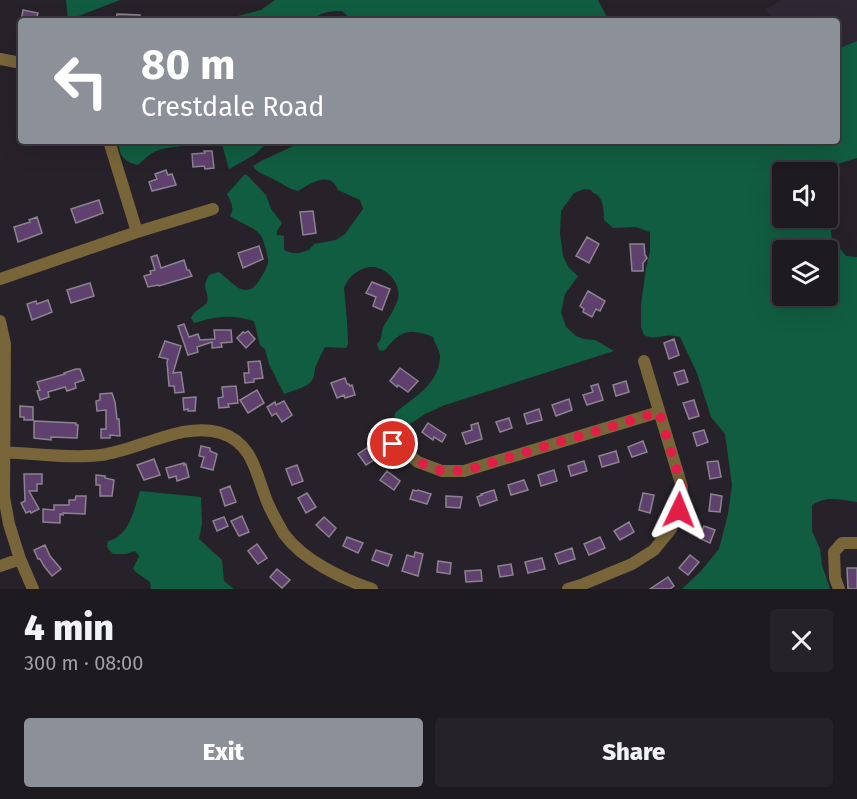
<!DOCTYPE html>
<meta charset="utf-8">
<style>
:root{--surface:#1d1a20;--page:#252329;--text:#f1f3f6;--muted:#a0a1a5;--line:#3b383e;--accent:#8c9099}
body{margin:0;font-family:"Fira Sans",sans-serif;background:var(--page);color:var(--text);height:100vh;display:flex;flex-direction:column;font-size:22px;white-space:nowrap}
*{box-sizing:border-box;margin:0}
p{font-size:20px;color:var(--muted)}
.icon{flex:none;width:33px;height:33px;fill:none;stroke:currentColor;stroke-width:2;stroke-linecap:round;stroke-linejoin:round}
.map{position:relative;height:589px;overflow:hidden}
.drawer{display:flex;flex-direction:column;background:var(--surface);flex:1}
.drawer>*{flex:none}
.guide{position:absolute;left:18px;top:18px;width:822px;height:126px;border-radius:6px;box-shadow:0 6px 24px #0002,0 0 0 2px var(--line);background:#8c9099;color:#fff;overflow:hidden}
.tools{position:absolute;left:772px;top:162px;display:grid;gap:12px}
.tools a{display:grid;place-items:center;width:66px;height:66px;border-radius:6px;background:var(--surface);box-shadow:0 6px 24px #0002,0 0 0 2px var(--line);font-size:30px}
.pin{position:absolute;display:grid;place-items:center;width:51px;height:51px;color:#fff;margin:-26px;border:3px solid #fff;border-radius:50%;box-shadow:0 2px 6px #0007}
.me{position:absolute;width:66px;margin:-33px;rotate:2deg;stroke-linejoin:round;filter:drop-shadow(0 0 4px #0008)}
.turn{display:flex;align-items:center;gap:21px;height:126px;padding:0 24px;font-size:27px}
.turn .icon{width:78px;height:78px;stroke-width:2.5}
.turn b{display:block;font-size:42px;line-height:51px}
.round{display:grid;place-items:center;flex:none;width:63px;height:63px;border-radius:6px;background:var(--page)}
.headline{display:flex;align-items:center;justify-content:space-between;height:102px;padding:0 24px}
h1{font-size:36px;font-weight:800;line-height:45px}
.button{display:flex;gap:12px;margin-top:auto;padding:12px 24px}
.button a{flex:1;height:69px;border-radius:6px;background:var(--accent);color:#fff;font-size:24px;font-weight:800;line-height:69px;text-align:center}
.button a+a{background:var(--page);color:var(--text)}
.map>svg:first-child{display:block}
.built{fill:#302735}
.forest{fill:#115d42;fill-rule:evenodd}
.building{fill:#5f406f;stroke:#8b848f;stroke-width:1.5}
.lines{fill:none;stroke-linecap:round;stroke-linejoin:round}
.minor{stroke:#79653a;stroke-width:12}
.route{stroke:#e11d48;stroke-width:10;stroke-dasharray:0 18}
</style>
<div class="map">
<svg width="857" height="589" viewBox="0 0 857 589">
<rect width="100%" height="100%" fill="#27222a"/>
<path class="built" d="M782,0H857V41L837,49V21H775L766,9Z"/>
<path class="forest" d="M66,0H120L68,20Z
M275,0H598L609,21H353L342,11C330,11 319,12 311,21H219L261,10Z
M857,41V158L822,169L821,172H783V218H828V216L832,239L846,256L857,257V502C839,500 828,495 812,505V531L820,549L822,565L830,589H682L701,571L719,549L728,514L732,485L725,434L711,417L697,373L680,337C675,336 669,335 664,336C656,337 652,339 644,335L641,327V305L646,268L650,252V232L636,227L613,228L604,220C604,210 603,195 593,193L591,190L584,189L574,193L561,211L560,234L563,256L569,268L578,276L565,294L561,312L566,327L576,336L584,339L595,340L614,351L445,405L425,414L407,426L399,427L394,422L395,413C414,397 440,384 440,355C439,350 435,343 433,337C415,330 404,328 390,344C383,351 391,345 383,351L379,350L377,344C384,338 380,331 385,324C390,316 395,308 398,299C401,287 392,274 381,269C366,262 349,274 344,288L347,321L348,344L346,348L325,347C323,350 316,365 315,369C314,376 314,380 307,385C300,389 291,391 284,394L269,364L265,349L260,345L254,321C231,314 217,316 194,323L191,318L194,313L207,303C210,289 200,290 209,275L219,272C224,276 237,288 241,289C245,291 251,290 254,287C258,283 267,269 268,263C269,259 264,240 261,236C254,226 239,223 230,216C235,208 231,202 227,194L245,174L248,176L266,195L271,209L282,223L277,231V235L284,236V250L292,253H299L309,250L314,244L336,240L345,234L363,209L360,200L338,190C331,170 310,183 298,191C289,189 283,184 275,180C267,175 258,174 253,166L261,161L304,141H837V49ZM783,250H828V296H783Z
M118,141H184L180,146C157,150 156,148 138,165C123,161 120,157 118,141Z
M221,141H269L254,155L229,169Z
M140,491L201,497L202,524L199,539L222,560L224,581L234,589H151L150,582L137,573L133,569L139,556L135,551L126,554H113L109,550L107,546L108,541C130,536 134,509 140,491Z"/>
<path class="building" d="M23,10L38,13L36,21H21Z
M117,14L140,15V21H116Z
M204,151H212L214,168L205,169L204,166L193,167L192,154L205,153Z
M166,170L168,175L172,174L176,185L152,191L149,182L157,179L155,174Z
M99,200L103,213L76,223L71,209Z
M313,211L316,233L303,235L300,212Z
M37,217L42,233L18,242L14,227L30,222L29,220Z
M587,237L599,244L589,263L576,256Z
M630,244H644L645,255L647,258L643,263V271H632Z
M259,246L263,259L243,268L238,253Z
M157,255L161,268L184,260L187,270H189L192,276L159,286L158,285L148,287L144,276L151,274L150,271L155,270L151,257Z
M372,282L390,289L382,310L373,306L376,297L366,293Z
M90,283L94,296L71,303L67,290Z
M588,291L605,301L600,311L596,309L592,317L583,312L584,309L580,306Z
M48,300L52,312L32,320L27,304L36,301L37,304Z
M184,324L189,337L198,334L200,340L215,339L214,330H231L232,342L221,343L222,347L212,348V342L197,347L198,352L188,355L178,326Z
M248,331L255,339L246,348L237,338L243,332L245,333Z
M674,339L679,355L669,359L664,343Z
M165,341L181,346L173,373L181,372L184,392L175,393L174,386H169L167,362L168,359L159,357Z
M260,361L263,378L254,379V382L245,383L244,373H249L248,362Z
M400,368L418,381L408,392L398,385L397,387L390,381Z
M76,369H80L84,380L75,383L76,388L67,391L65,387L48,392L49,397L40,400L37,391L40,390L37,382L65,374L64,373Z
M684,370L688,382L678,385L674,373Z
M345,378L347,384H349L350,386L352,385L355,395L345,398L344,395L337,398L331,383Z
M626,381L629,392L616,396L613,385Z
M598,384L603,400L587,405L583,395L593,392L591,386Z
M236,386L238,403L228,404L229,407L219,408L218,398L223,397L222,387Z
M257,390L264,403L248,413L240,400Z
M112,393L115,402L117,419H119L120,436L110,435V438H101V429H106V410L97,411L96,401L100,400V394Z
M196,397L195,411H188V409L184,410L183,398Z
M569,399L572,410L556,416L552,405Z
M694,400L699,416L689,419L683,403Z
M284,401L292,415L282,422L276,413L272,416L267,407L275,402L276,405Z
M20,406L33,407V420H24V417H20Z
M539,409L542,420L527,424L524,414Z
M509,418L512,428L500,432L496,422Z
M34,421L76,423V425H78L77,438L51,437V440L34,438Z
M428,423L446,435L442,442L434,437L433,440L422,432Z
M478,423L482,439L466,444L462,433L472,430L471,425Z
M704,430L708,442L697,446L693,433Z
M643,441L647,452L632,457L628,447Z
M201,446L210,448V451L217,454L213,470L201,467L204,457L199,456Z
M367,448L375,459L366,465L358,454Z
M616,451L619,462L602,467L599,456Z
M154,459L160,475L144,480L137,465Z
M584,461L587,471L571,476L568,466Z
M718,461L721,477L710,479L707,462Z
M184,463V465L186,464L189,477L177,481L176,476L169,478L166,468Z
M297,465L303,481L292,485L286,469Z
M554,470L557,481L541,486L538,475Z
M387,471L400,481L394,490L380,480Z
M24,474H42V484H37V491H29L39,509L31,513L30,511L26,513L21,503L25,501Z
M96,475L105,476V478L114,480L112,496H100V485H96Z
M524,480L528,490L511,495L508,485Z
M230,486L236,502L225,506L220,490Z
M413,490L417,491L418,490L431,494L427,504L410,499Z
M494,490L497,500L480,506L477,497L482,495L481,494Z
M307,493L316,507L306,513L298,498Z
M643,493L654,495L650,513L639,510Z
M711,494L722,496L720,512L709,511Z
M76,496H86L85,514L63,513V515L60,514V523L43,522V509L54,510V505H69V500H75Z
M446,496L462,497L460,508L446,507Z
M242,516L249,532L239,536L231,521Z
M224,517L228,526L217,531L213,521Z
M324,517L336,528L329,537L316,525Z
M629,522L634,532L620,540L614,531Z
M704,526L715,530L710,543L699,538Z
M347,537L363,543L358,553L343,546Z
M600,537L605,548L589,555L584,544Z
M257,544L267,558L258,564L248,551Z
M45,545L50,556L61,569L52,576L44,566L40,559H38L34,550Z
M572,548L575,559L559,564L555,554Z
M376,550L392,555L388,566L372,560Z
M415,552L423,554L418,576L402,571L407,555L414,557Z
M690,555L699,562L688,575L679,568Z
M542,558L545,569L528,573L525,562Z
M438,561L451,563L450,574L437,572Z
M511,564L513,575L500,577L498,566Z
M847,568H857V589H848Z
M277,569L290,580L282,588L270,577Z
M481,570L482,581L466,582L465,571Z
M668,577L674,586L670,589H650Z"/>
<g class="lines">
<path class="minor" d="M0,59L21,63
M109,141L137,232
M0,279L137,232L213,209
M0,321L5,344L4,497L9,524L20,559L33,589
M393,443L418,462L442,471H464L659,412
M0,452C31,453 71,459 101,455C139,450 184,421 221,433C255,444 256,477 269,506C273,515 279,525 284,534C303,560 342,579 372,589
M0,566L20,559
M568,589L581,585L632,564L654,550L671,529L679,510L682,487L644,361
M839,589L835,578L834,552L842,543H857"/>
</g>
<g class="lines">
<path class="route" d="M393,444L418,462L442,471H464L659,412L682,487L679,510"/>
</g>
</svg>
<div class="tools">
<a><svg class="icon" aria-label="sound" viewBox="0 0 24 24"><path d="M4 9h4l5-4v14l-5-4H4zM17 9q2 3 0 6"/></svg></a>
<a><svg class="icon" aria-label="layers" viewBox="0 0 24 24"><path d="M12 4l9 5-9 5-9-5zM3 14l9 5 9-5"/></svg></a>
</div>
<div class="pin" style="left:393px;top:444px;background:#d93025"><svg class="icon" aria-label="arrive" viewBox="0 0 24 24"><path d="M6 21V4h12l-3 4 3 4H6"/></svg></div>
<svg class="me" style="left:679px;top:510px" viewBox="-20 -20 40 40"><path d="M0-17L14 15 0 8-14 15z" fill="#e11d48" stroke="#fff" stroke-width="4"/></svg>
<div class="guide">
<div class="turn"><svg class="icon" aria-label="left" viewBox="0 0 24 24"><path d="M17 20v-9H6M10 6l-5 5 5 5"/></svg><div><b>80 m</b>Crestdale Road</div></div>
</div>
</div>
<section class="drawer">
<div class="headline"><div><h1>4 min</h1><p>300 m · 08:00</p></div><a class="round"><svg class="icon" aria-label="close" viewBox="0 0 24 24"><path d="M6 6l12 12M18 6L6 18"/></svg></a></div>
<div class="button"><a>Exit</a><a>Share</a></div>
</section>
